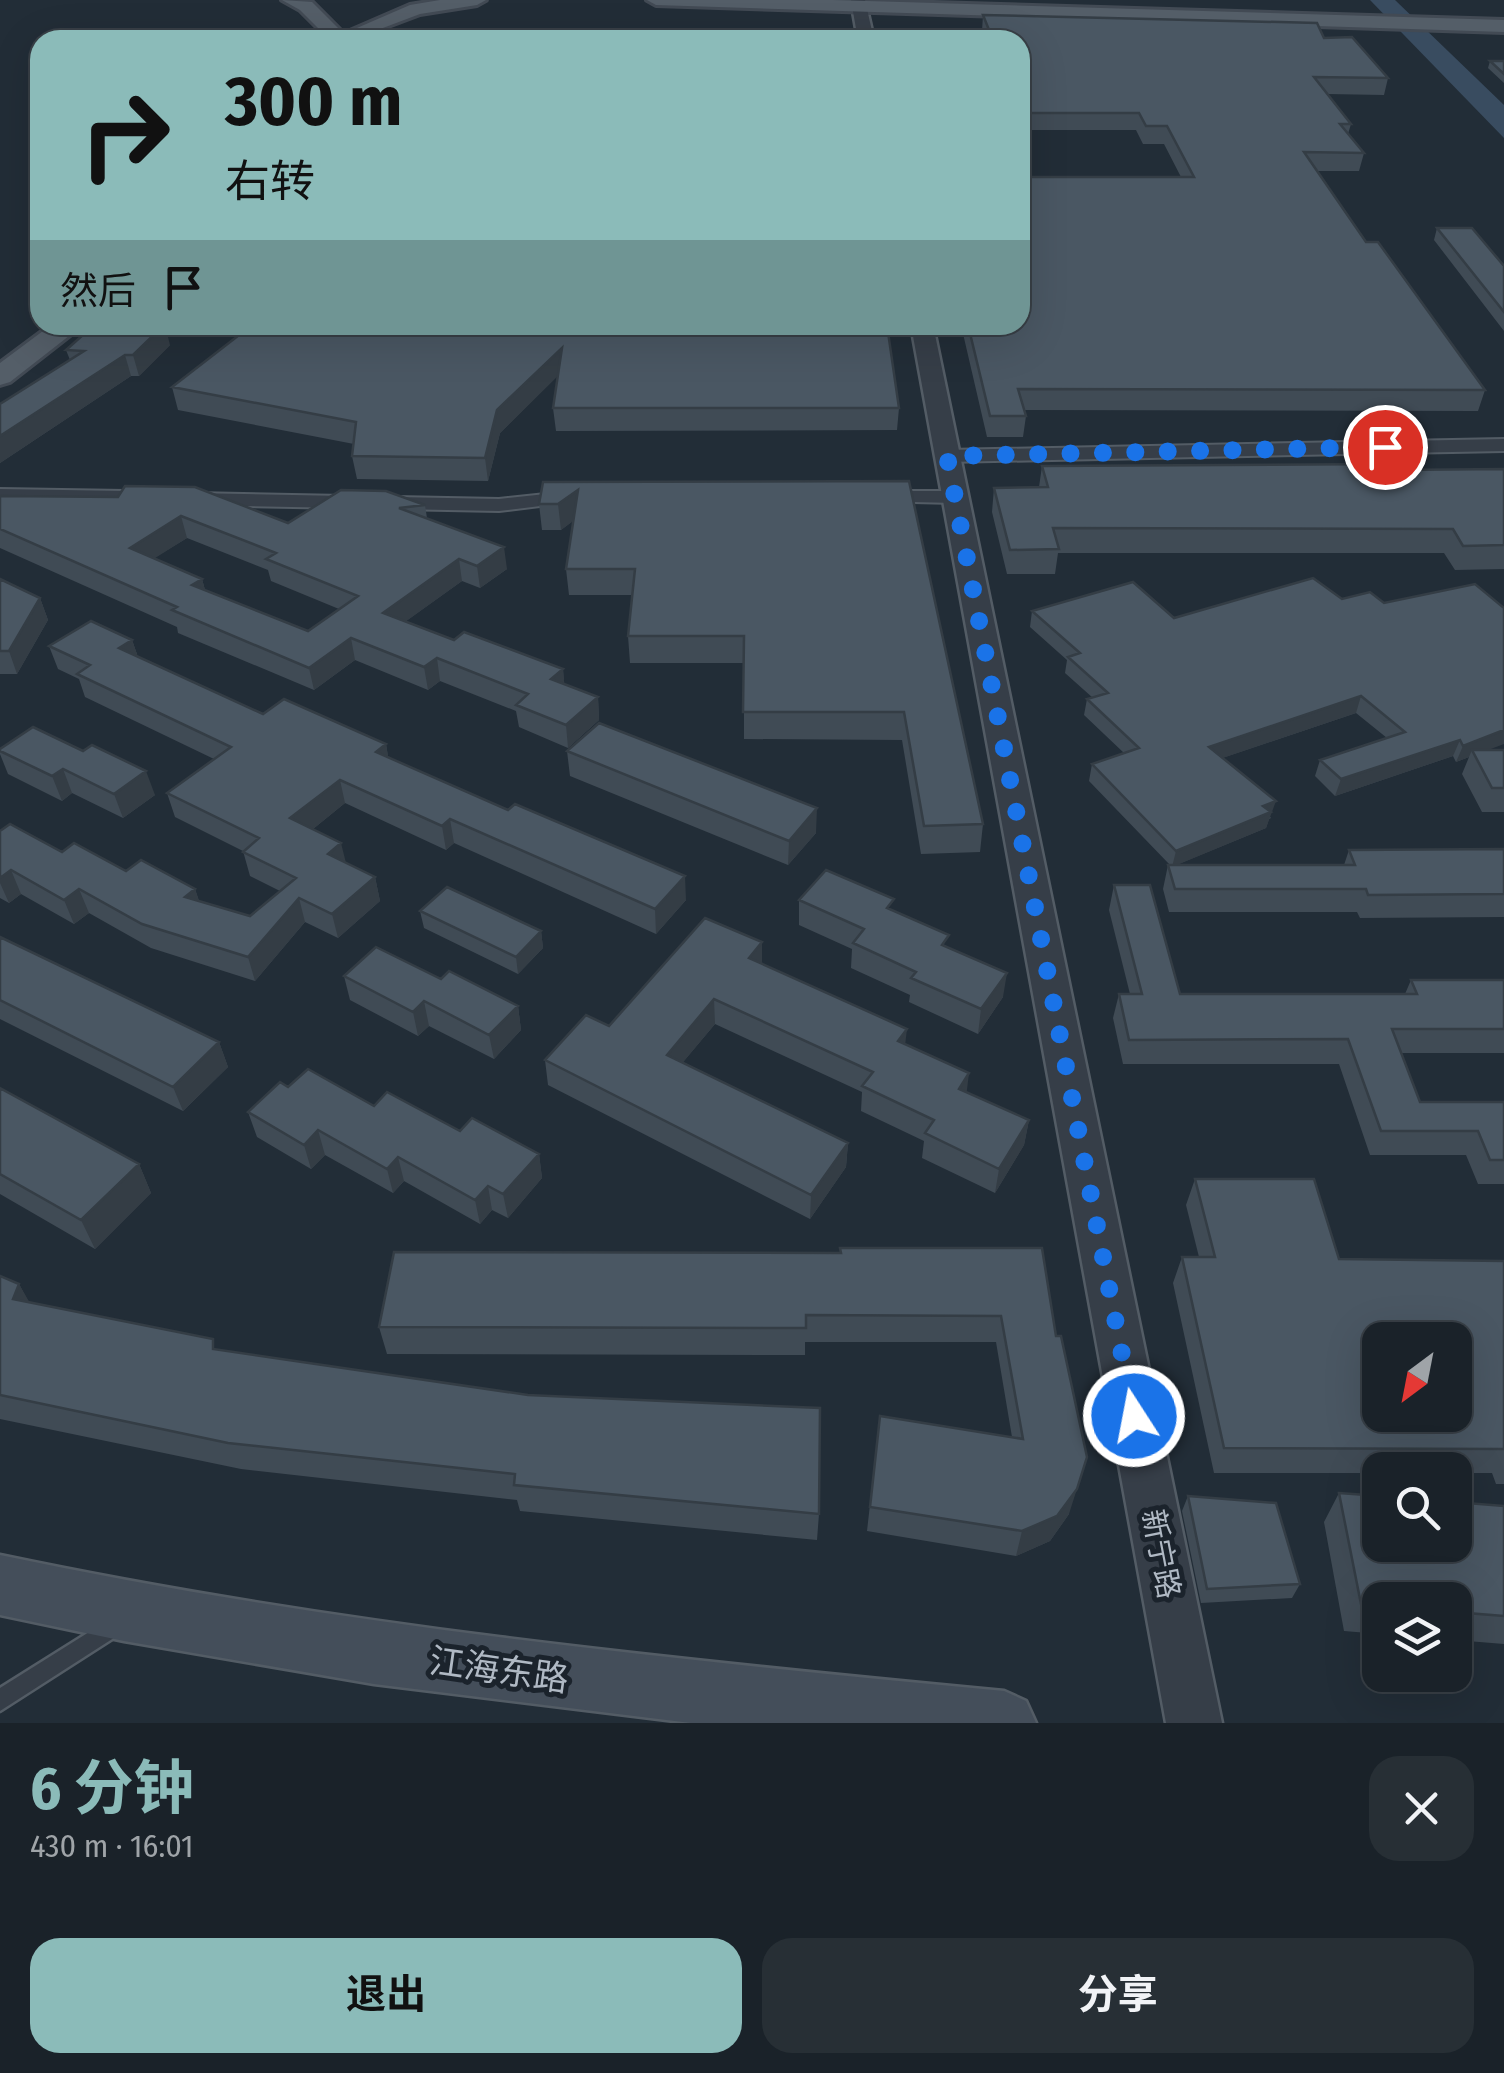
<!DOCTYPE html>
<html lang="zh">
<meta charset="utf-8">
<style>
:root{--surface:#1a2229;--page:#272f35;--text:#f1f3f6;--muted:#9fa4a8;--line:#383f46;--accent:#8bbbb9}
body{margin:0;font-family:"Fira Sans Condensed","Noto Sans SC",sans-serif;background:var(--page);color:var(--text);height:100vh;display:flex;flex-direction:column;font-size:38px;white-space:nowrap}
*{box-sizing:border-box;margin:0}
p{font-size:32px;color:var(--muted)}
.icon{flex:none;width:55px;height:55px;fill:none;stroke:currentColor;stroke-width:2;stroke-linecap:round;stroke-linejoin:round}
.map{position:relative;height:1723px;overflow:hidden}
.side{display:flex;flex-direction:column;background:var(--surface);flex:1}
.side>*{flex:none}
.guide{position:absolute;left:30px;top:30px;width:1000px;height:305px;border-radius:30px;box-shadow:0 10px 40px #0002,0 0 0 2px var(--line);background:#8bbbb9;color:#111;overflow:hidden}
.needle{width:65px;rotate:212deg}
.buttons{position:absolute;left:1362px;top:1322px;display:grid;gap:20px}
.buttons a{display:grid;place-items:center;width:110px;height:110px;border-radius:20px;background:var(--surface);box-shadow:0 10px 40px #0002,0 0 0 2px var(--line);font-size:50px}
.pin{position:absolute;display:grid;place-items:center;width:85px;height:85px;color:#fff;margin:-42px;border:5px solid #fff;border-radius:50%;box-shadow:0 2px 10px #0007}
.me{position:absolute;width:110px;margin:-55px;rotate:349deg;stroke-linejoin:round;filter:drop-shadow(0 0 8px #0008)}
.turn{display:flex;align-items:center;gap:35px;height:210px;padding:0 30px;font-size:45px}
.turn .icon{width:130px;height:130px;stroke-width:2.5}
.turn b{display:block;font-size:70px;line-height:85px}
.then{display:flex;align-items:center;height:95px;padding:0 30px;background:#0003;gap:20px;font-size:38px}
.round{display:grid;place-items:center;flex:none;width:105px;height:105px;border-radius:30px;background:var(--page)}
.head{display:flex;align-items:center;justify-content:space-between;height:170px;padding:0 30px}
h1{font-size:60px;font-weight:700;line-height:75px;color:var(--accent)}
.cta{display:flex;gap:20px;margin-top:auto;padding:20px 30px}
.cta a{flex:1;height:115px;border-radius:30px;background:var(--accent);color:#111;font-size:40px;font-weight:700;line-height:115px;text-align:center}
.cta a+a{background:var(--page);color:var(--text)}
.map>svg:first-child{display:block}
.water{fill:#394c60}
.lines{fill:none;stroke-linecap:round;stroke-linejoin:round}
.service-casing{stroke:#535c65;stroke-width:5}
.minor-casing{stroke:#535c65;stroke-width:4}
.tertiary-casing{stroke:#535c65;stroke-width:5}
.secondary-casing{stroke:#535c65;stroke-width:5}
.primary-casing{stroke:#424a54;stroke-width:6}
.service{fill:#363e48;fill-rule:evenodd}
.minor{fill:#363e48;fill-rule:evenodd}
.tertiary{fill:#363e48;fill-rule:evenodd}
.secondary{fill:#444e5a;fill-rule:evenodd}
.primary{fill:#545e68;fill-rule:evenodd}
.wall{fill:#404b55;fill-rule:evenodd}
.shaded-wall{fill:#343d45}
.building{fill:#4a5763;stroke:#343d45;stroke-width:2.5;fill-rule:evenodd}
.route{stroke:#1a73e8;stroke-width:18;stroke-dasharray:0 32.4}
.labels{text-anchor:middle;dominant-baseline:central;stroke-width:10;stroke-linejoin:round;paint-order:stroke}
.street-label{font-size:30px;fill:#b0b9c4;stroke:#1b232c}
.near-street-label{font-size:35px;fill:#b0b9c4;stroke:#1b232c}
</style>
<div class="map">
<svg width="1504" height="1723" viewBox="0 0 1504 1723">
<rect width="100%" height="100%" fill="#222d37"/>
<path class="water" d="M1370,0H1395L1504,105V138Z"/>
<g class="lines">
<defs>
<path id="service" d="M113,1617L120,1620L123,1627L120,1634L0,1711V1688Z"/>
<path id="minor" d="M1504,439V451L947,462L937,456L947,450Z
M0,489L125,491L135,497L125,503L0,501Z
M574,491L584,497L581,501L499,511L193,505L183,499L193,493L499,499Z
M877,491H955L965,497L955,503L870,501L867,497L870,493Z"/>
<path id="tertiary" d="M851,0H865L874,40H858Z
M911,325H933L1222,1723H1166Z"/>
<path id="secondary" d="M0,1555C332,1625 667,1659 1004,1691L1026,1701L1036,1723H691L374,1684L124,1641L0,1615Z"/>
<path id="primary" d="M282,0L312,2L340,30L338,34H324L300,10Z
M440,0H486L477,5L420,14L359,37L350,31L410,5Z
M647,0H833L1504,20V32L656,5Z
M51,325H83L10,382L0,385V363Z"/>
</defs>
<use href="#service" class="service-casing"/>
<use href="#minor" class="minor-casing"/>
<use href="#tertiary" class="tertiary-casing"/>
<use href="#secondary" class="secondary-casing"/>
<use href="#primary" class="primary-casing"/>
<use href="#service" class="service"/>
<use href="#minor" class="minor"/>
<use href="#tertiary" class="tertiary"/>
<use href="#secondary" class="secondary"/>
<use href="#primary" class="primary"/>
</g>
<path class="wall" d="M983,15L1324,38L1388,78L1384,95L1327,94L1351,124L1348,134L1364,153L1359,171H1317L1366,242L1485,390L1478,411L1024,410L1026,416L1023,437H987L961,325H1020L1181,177L1164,144H1143L1136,130H1020V40H985L982,31Z
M1490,61H1504V83L1488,68Z
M1437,228L1504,266V331L1434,240Z
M245,325H887L899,408L897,430L556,431L553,408L558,375L500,433L488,481L357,479L352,456L354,444L178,410L172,387L247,329H246Z
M170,345L139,376H131L0,463V404L70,360L66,350Z
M1042,466L1395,470L1504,469V569L1455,570L1444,553H1058L1055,574H1007L992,512L994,488L1039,487Z
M909,481L983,824L980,852L921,854L902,740L744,739V663H630L628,636L632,595H569L566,569L574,520L561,530H542L539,504Z
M0,496L288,523L425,505L427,518L507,569L480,588L462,581L406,621L454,640L563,669L564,684L598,697L599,720L568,748L519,727L516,711L440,681L428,690L355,660L314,690L178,633L177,627L0,548ZM187,538L268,570L271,581L339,609L308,631L205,590L202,579L154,558Z
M0,579L40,598L48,620L17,674H0Z
M1032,611L1174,618L1489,750H1504V812H1482L1462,774L1469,757L1456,762L1453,756L1335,796L1315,776L1320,760L1387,738L1356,713L1222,758L1271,818L1269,819L1266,828L1176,865H1344L1349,850L1504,849V917L1360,918L1357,912H1169L1163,889L1168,865H1170L1089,781L1092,764L1124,753L1084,715L1087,699L1093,698L1065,673L1067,660L1030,627Z
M132,640L138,657L263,714L386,744L388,757L686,900L656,934L454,843L446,850L345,803L313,829L345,862L375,877L380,901L338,938L305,922L255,981L151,948L89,913L74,924L21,894L9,903L0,898V831L126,871L195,889L199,901L250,916L280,891L250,876L243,851L175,817L167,793L214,759L85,697L79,679L58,669L49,646Z
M0,749L83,751L155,795L123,818L72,793L62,801L8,774L0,754Z
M567,751L816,833L788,865L570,776Z
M1114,885L1180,994H1405L1411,980H1504V1053H1401L1420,1102H1504V1184H1478L1466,1155H1370L1339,1064H1123L1113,1018L1119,994H1130L1109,910Z
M799,900L893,911L948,947L1003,997L978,1034L909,1002L910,995L851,968L852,949L799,925Z
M420,911L541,931L543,948L518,974L424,928Z
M0,937L219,1042L228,1067L183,1111L0,1019Z
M762,942V964L905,1044L966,1092L1029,1120L1024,1145L995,1193L922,1158L924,1141L861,1111L862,1092L715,1024L683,1062L848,1143L846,1167L810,1219L548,1085L545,1060Z
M344,976L441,979L518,1006L521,1030L494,1059L429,1026L418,1036L350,1000Z
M288,1087L374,1106L539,1154L542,1178L508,1218L492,1210L480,1224L404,1181L393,1193L325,1155L311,1169L257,1137L248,1112Z
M0,1088L139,1164L151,1193L95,1249L0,1194Z
M1195,1179L1339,1259L1504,1261V1484H1496L1492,1473H1455V1470H1380V1473H1214L1173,1283L1182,1257H1199L1186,1205Z
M1042,1248L1069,1514L1050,1541L1016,1556L867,1531L880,1416L1012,1437L996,1342H805V1355L387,1354L379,1327L840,1253Z
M0,1276L19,1284L29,1303L218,1350L819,1514L817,1540L520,1511L517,1500L241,1469L0,1419Z
M1339,1493L1504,1506V1644L1455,1640V1600H1380V1634L1344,1631L1324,1522Z
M1188,1496L1300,1584L1292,1598L1201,1603L1182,1511Z"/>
<path class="shaded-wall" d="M165,325L170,345L139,376L133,355Z
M562,348L564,370L500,433L488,481L485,458L497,410Z
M125,355L131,376L0,463V436Z
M578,490L580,516L561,530L558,504Z
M181,516L187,538L136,570L130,548Z
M504,547L507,569L480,588L477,566Z
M459,559L462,581L387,635L383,613Z
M202,579L208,601L192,585Z
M40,598L48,620L17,674L9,651Z
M351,638L355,660L314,690L309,668Z
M132,640L140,663L119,648Z
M437,658L440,681L428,690L424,667Z
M563,669L565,692L551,679Z
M1361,696L1356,713L1205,764L1209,747Z
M598,697L599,720L568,748L566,725Z
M1504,730V744L1475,755L1472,750L1469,757L1456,762L1463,746Z
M1460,740L1453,756L1335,796L1341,779Z
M386,744L390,767L376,752Z
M63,769L72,793L62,801L52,776Z
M146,771L155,795L123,818L114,794Z
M340,780L345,803L297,842L290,818Z
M1276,801L1266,828L1172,867L1176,851L1263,806Z
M817,808L816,833L788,865L789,841Z
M450,819L454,843L446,850L442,826Z
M341,843L347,867L328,854Z
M11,870L21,894L9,903L0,883V878Z
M685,876L686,900L656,934L655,909Z
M375,877L380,901L338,938L332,914Z
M79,889L89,913L74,924L64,900Z
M195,889L203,913L185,897Z
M299,898L305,922L255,981L248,957Z
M541,931L543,948L518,974L516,957Z
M762,942V967L749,958Z
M1007,973L1003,997L978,1034L981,1009Z
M714,999L715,1024L669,1079L667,1055Z
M424,1001L429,1026L418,1036L413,1012Z
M518,1006L521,1030L494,1059L489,1035Z
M907,1029L904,1054L898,1041Z
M219,1042L228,1067L183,1111L173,1087Z
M969,1073L966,1098L959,1089Z
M1029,1120L1024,1145L995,1193L999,1169Z
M318,1130L325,1155L311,1169L304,1145Z
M848,1143L846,1167L810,1219L811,1195Z
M539,1154L542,1178L508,1218L503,1194Z
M398,1157L404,1181L393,1193L387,1169Z
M139,1164L151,1193L95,1249L81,1220Z
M488,1186L492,1210L480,1224L475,1200Z
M19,1284L35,1312L13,1299Z
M1087,1457L1069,1514L1050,1541L1016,1556L1022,1531Z"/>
<path class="building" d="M983,15L1317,23L1324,38L1352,37L1388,78L1314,77L1351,124H1340L1364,153L1304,152L1366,242H1378L1485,390L1018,389L1026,416H990L968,325H1020V177H1194L1167,126H1146L1139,113H1020V40H993Z
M1490,61H1504V74Z
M1437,228H1472L1504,266V312Z
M94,325H164L133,355H125L0,436V404L84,351L66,350Z
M252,325H887L899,408H553L562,348L497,410L485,458L352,456L356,422L172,387Z
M1391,464L1395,470L1504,469V545L1463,546L1453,529L1053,528L1059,549L1010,550L994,488L1048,487L1042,466Z
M909,481L983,824L924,826L904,712H743L744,636H628L635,569H566L578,490L558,504H539L543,482Z
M125,486L195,487L288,523L341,490L386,491L425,505L399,508L504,547L477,566L459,559L383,613L454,640L464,632L563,669L551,679L598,697L566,725L516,705L528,694L437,658L424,667L351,638L309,668L172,610L177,607L0,529V496L118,497ZM181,516L276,553L266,559L358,596L308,631L192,585L202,579L130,548Z
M1313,578L1342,599L1370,592L1384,603L1475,584L1504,608V730L1463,746L1460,740L1341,779L1320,760L1405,732L1361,696L1209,747L1276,801L1263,806L1271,812L1176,851L1092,764L1139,748L1087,699L1108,693L1068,657L1080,653L1032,611L1133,582L1174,618Z
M0,579L40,598L9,651H0Z
M91,621L132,640L119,648L263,714L284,699L386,744L376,752L508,810L515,804L685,876L655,909L450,819L442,826L340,780L290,818L341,843L328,854L375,877L332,914L299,898L248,957L142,924L79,889L64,900L11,870L0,878V831L10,824L62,852L74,843L126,871L141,860L195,889L185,897L250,916L296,878L243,852L259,838L167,793L231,747L77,674L90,665L49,646Z
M599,723L817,808L789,841L567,751Z
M33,727L83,751L92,745L146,771L114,794L63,769L52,776L0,751V749Z
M1472,750H1504V788H1492Z
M1504,849V894L1368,895L1366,889H1175L1168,865H1355L1349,850Z
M826,870L894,899L887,908L949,935L942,945L1007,973L981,1009L911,978L916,972L853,943L864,929L799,900Z
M1114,885H1150L1180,994H1417L1411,980H1504V1029H1392L1420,1102H1504V1160H1490L1478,1131H1381L1348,1039L1129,1040L1119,994H1142Z
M447,887L541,931L516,957L420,911Z
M705,918L762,942L749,958L907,1029L898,1041L969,1073L959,1089L1029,1120L999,1169L925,1133L934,1120L862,1086L873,1072L714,999L667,1055L848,1143L811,1195L545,1060L586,1015L609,1026Z
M0,937L219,1042L173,1087L0,1000Z
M376,947L441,979L449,971L518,1006L489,1035L424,1001L413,1012L344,976Z
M308,1069L374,1106L387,1092L460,1131L472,1118L539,1154L503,1194L488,1186L475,1200L398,1157L387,1169L318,1130L304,1145L248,1112L280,1082L288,1087Z
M0,1088L139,1164L81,1220L0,1174Z
M1195,1179H1314L1339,1259L1504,1261V1449L1224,1448L1182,1257H1215ZM1380,1340H1455V1415H1380Z
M840,1248H1042L1056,1336H1061L1087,1457L1077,1489L1057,1516L1022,1531L870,1507L880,1416L1023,1439L1001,1316L806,1315V1328L379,1327L394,1252L841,1253Z
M0,1276L19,1284L13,1299L213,1339V1349L528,1395L820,1408L819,1514L514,1485L515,1474L228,1443L0,1395Z
M1339,1493L1380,1496V1545H1455V1502L1504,1506V1616L1455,1612V1600H1380V1606L1361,1604Z
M1188,1496L1276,1503L1300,1584L1207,1589Z"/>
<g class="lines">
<path class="route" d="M1134,1416L947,456L1385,447"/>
</g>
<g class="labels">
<g class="street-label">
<text transform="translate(1161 1554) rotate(79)">新宁路</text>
</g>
<g class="near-street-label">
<text transform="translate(499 1670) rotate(8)">江海东路</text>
</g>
</g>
</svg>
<div class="buttons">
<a><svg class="needle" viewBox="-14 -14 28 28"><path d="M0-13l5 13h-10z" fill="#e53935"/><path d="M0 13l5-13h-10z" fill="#9fa4a8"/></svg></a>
<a><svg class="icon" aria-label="search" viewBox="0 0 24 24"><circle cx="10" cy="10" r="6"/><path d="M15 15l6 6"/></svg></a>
<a><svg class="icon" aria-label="layers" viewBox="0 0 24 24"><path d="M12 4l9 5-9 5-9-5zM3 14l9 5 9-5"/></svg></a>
</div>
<div class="pin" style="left:1385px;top:447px;background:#d93025"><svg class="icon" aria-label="arrive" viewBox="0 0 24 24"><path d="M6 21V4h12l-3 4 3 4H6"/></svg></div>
<svg class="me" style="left:1134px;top:1416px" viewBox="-20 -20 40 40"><circle r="17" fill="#1a73e8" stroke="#fff" stroke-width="3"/><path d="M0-11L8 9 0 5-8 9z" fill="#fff"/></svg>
<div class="guide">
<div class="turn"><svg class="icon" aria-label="right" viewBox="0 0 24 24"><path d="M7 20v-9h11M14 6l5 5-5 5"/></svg><div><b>300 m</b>右转</div></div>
<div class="then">然后<svg class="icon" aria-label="arrive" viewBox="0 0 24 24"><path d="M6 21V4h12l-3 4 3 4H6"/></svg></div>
</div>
</div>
<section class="side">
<div class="head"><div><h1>6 分钟</h1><p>430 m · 16:01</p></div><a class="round"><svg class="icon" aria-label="close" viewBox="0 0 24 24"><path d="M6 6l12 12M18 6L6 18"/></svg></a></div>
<div class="cta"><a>退出</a><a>分享</a></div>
</section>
